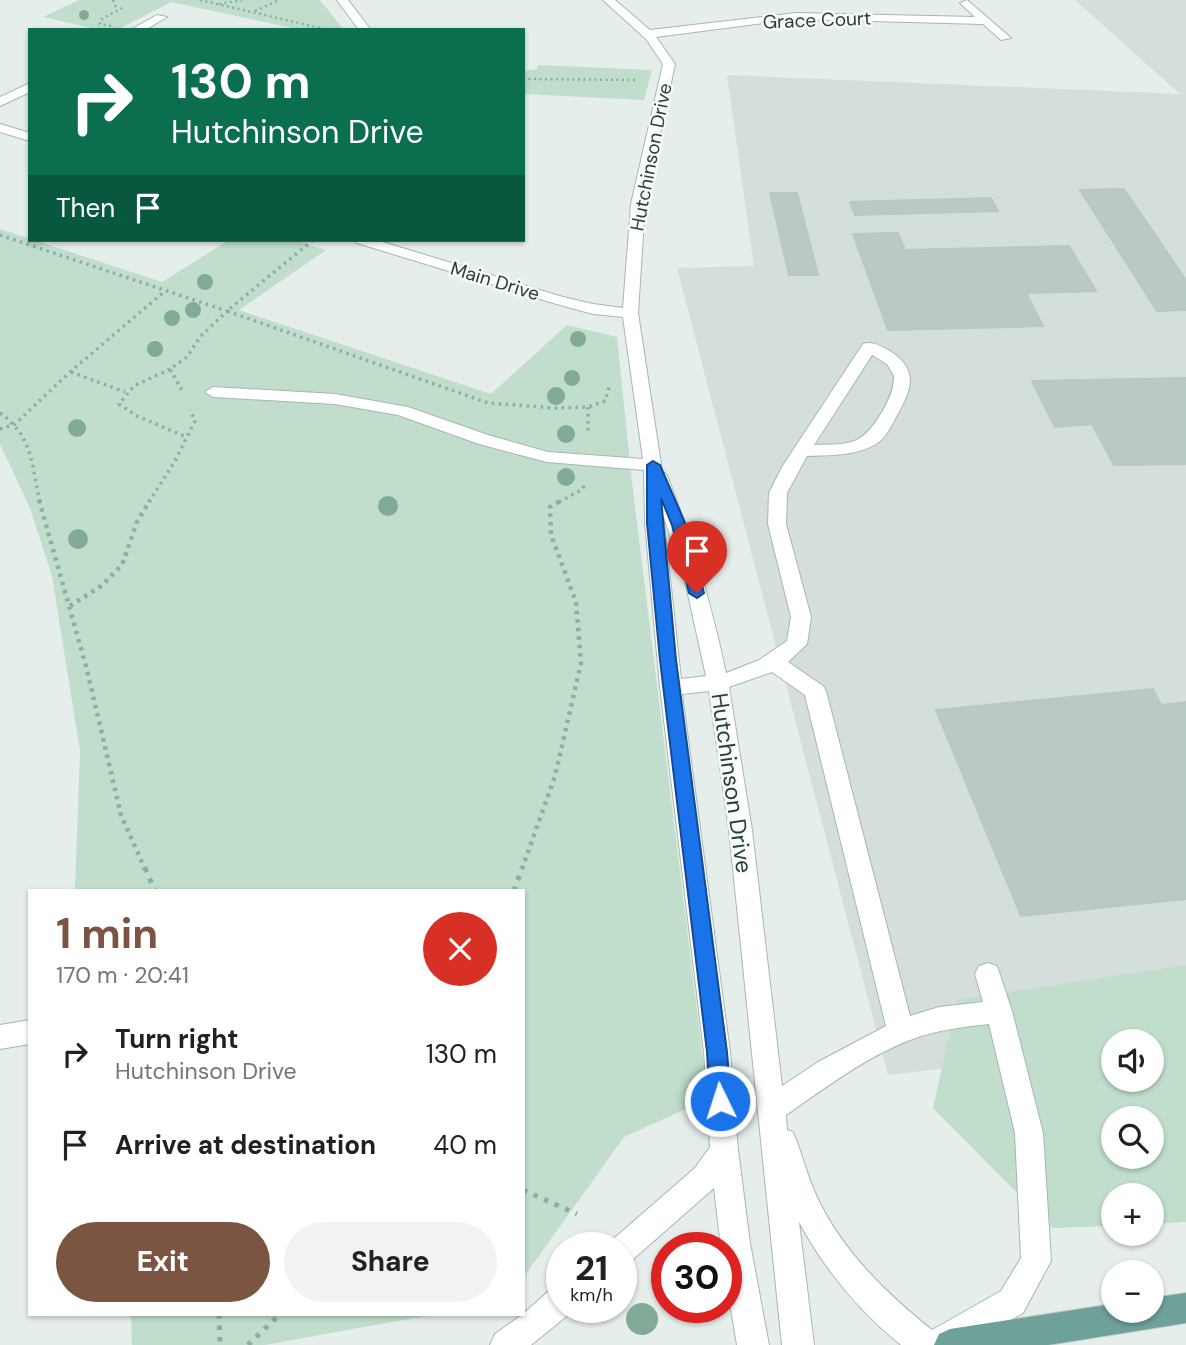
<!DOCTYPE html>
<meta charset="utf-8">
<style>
:root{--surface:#fff;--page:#f2f2f2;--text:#202124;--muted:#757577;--accent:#7c5542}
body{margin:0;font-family:"DM Sans",sans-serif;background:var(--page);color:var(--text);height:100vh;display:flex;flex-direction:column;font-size:26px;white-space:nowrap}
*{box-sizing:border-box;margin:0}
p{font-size:23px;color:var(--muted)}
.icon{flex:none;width:38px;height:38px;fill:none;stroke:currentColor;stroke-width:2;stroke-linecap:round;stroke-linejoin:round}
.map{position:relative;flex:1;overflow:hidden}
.sheet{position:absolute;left:28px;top:889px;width:497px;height:427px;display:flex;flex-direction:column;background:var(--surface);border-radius:0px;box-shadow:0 2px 5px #0004}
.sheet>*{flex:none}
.guide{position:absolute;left:28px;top:28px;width:497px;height:214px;border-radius:0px;box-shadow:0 2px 5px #0004;background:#0b6e4f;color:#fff;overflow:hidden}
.controls{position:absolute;left:1101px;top:1029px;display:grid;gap:14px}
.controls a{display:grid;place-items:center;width:63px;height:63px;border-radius:50%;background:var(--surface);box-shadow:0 2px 5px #0004;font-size:35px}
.speed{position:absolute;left:546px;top:1232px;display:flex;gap:14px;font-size:35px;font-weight:700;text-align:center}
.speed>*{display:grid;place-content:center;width:91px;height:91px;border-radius:50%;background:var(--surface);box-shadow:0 2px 5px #0004;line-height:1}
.speed small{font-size:18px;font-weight:400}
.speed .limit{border:10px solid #d22;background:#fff;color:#111}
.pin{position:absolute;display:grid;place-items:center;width:60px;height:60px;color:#fff;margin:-72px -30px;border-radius:50% 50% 50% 0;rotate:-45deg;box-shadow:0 0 7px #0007}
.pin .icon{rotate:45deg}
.me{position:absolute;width:77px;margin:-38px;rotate:356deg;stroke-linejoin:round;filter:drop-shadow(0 0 5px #0008)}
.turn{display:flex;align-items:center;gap:24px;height:147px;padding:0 28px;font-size:32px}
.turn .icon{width:91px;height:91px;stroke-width:2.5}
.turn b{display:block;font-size:49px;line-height:60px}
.then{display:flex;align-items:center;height:66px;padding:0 28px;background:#0003;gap:14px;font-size:26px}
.round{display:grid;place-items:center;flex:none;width:74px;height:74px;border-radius:37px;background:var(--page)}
.head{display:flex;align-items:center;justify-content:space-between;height:119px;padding:0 28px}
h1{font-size:42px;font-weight:700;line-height:52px;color:var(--accent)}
.button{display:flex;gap:14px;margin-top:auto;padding:14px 28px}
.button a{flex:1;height:80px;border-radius:42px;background:var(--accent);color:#fff;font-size:28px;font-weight:700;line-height:80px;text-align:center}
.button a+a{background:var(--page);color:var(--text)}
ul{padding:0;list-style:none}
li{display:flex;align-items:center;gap:21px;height:91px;padding:0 28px}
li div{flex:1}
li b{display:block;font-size:26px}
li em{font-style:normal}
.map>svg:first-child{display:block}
.built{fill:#d4deda}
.green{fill:#c0decb;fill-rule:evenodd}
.building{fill:#bbc9c5;stroke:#b8c8c3;stroke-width:2}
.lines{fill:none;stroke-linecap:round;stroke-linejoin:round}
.minor-casing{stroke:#a8b6b3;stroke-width:2}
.major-casing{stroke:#c2cac8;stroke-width:2}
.path-far3{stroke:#88b0a7;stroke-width:2.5;stroke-dasharray:2 3.5;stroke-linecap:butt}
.path-far2{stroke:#88b0a7;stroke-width:3.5;stroke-dasharray:2.5 4.5;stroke-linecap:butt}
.path-far1{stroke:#88b0a7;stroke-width:4.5;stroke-dasharray:3.5 5;stroke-linecap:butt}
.path{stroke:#88b0a7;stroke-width:5;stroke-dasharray:4.5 7;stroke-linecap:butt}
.minor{fill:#fff;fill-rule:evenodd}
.major{fill:#6da199;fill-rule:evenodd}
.tree{fill:#82ab97}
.route{fill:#1a73e8;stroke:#114b97;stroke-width:2}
.labels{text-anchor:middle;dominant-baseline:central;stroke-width:5;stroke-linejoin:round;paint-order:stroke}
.far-street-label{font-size:19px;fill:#25403b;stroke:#f7faf9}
.street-label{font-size:23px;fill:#25403b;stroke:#f7faf9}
</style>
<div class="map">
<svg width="1186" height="1345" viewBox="0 0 1186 1345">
<rect width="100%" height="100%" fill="#e6eeeb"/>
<path class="built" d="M1075,0H1186V1041H1113V1049L888,1075L677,268L754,266L727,75L1180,94Z"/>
<path class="green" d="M79,0H320L344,30H302L171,2L117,30H101L43,17Z
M538,65L652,70L644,100L523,94V71L537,69Z
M0,229L162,282L229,240H292L326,250L239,310L491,394L567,325L617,337L632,482L708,1099L624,1137L523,1278V891H75L80,751L52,576L30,508L0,444Z
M1186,965V1222L1152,1224V1195H1113V1226L1052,1228L933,1108L957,1000ZM1113,1041H1152V1080H1113ZM1113,1118H1152V1157H1113Z
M131,1314H436L265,1345H132Z"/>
<path class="building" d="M1124,189L1186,280V310L1157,311L1080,190Z
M770,193H797L818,275H789Z
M991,198L998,211L855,215L850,202Z
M898,233L905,250L1069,246L1096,291L1026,293L1043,326L888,330L853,234Z
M1186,378V464L1114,465L1092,424L1055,427L1032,381Z
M1153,689L1161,705L1186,702V899L1021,916L936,710Z"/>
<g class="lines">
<defs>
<path id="minor" d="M337,0H348L371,30H359Z
M603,0H615L650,30L796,13L975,17L960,3L967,0L1011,38L1001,40L983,24L796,19L656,37L675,64L645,204L638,313L662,471L667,475C692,540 712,605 726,673L759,660L787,641L791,617L768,524L769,493L782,467L863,344C873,341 880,346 888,350C922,370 910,392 895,419C890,428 885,439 876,444C856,456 830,455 807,456L787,493L786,524L811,617L807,644L788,662L823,686L826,691L910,1016L939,1007L983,1002L975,974L979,966L988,963L997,966L1012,1011L1043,1133L1051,1261L1023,1313L966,1345H901C859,1311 825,1270 799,1222L814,1345H782L729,830L709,691L682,694L730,1052L738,1150L750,1243L769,1345H737L726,1279V1248H721L714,1188L631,1261L621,1266V1248H608L611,1241L695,1168L710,1147L704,1052L660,687L645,523L644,470L547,462L479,444L398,415L335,404L213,397L205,392L213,387L335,394L408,407L491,436L548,452L643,459L623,317L593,314L553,303L357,243L355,240H376L563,297L593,304L623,308L631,204L663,64L646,39ZM872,355L887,364L894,376C894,389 889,400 882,412C862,446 851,444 814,445ZM663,514L687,590L706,676L681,679ZM772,672L805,695L886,1026L818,1062L782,1086L752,830L729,687ZM989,1024L1015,1133L1021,1258L1001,1291L932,1330C887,1294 842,1251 817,1197C807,1176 802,1153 793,1132L787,1130L786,1115C825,1088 866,1057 910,1040C936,1030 962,1027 989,1024Z
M157,15L167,17L145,30H130Z
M30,83V92L0,106V97Z
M0,124L30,133V141L0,132Z
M30,1020V1044L0,1049V1025Z
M562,1285V1307H574L573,1311L531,1345H490L495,1334L523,1314L551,1289Z"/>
<path id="major" d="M1186,1293V1323L1048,1345H934L939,1334L950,1329L1113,1304V1311H1152V1298Z"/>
</defs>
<use href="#minor" class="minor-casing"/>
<use href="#major" class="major-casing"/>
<path class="path-far3" d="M113,0L117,10
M200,0L329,30
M219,4L242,0
M255,11L279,0
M111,26L100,24V20L122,8
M523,79L638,80"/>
<path class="path-far2" d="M0,235L227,311L200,337L187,357L170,369L183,392
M313,240L227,311L488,403L555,408L588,407L605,401L609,387
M170,369L134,386L119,404L137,416L186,437
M71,372L125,392
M588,407V434
M0,413C34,438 31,464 40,502
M0,429L15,424L70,372L165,291
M149,502L175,461L195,421L190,410
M559,502L583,489L584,485"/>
<path class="path-far1" d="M39,500L86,666L121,815L145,869
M70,606L101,586L122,565L137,522L150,500
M522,869L555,776L581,663L576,602L551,535L550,507L562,500"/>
<path class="path" d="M145,868L155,891
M514,891L522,868
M523,1190L577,1214
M219,1314L220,1345
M248,1345L280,1314"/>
<use href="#minor" class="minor"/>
<use href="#major" class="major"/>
</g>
<g class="tree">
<circle cx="84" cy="15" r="5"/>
<circle cx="205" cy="282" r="8"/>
<circle cx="193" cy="310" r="8"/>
<circle cx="172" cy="318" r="8"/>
<circle cx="578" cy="339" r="8"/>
<circle cx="155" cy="349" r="8"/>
<circle cx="572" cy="378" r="8"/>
<circle cx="556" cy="396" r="9"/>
<circle cx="77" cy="428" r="9"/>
<circle cx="566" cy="434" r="9"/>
<circle cx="566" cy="477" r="9"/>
<circle cx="388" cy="506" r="10"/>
<circle cx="78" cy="539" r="10"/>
<circle cx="642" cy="1319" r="16"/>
</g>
<path class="route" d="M653,461L660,465L686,525L704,593L697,598L689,593L672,525L661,498L676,660L727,1052L731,1101L728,1108L720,1111L713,1108L710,1101L707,1052L660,660L647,523V465Z"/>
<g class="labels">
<g class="far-street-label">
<text transform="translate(817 20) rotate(-2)">Grace Court</text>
<text transform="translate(651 157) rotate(-79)">Hutchinson Drive</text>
<text transform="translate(495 281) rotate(17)">Main Drive</text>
</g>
<g class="street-label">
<text transform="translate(732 783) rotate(82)">Hutchinson Drive</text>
</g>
</g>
</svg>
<div class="controls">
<a><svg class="icon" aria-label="sound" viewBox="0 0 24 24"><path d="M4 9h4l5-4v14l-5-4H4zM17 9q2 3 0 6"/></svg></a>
<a><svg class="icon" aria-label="search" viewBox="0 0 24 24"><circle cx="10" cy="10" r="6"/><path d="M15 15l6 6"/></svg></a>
<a>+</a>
<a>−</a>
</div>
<div class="speed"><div>21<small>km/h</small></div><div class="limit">30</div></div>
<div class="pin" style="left:697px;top:593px;background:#d93025"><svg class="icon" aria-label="arrive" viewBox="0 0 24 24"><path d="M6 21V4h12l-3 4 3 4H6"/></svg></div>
<svg class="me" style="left:720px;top:1101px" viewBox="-20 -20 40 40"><circle r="17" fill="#1a73e8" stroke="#fff" stroke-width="3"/><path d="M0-11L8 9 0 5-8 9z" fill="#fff"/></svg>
<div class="guide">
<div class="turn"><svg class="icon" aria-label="right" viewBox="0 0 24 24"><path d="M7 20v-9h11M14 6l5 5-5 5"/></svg><div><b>130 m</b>Hutchinson Drive</div></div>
<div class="then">Then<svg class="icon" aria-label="arrive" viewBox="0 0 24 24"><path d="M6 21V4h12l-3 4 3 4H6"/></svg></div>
</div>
<section class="sheet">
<div class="head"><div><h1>1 min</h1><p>170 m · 20:41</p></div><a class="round" style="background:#d93025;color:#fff"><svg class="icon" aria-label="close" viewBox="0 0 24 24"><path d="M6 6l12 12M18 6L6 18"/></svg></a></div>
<ul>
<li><svg class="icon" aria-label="right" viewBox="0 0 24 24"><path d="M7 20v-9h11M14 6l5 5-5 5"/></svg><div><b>Turn right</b><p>Hutchinson Drive</p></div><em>130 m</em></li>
<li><svg class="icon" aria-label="arrive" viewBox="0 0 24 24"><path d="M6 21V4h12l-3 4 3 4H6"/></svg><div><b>Arrive at destination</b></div><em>40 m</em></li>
</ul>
<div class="button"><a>Exit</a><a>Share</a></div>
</section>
</div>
